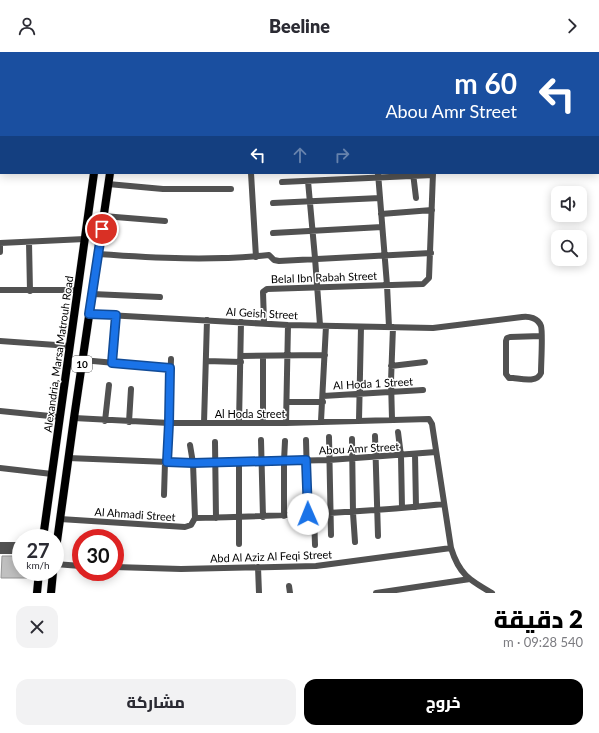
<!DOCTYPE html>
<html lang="ar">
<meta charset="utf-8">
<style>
:root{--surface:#fff;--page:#f2f2f3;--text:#2b2b33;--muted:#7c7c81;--accent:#000}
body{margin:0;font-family:Lato,Cairo,sans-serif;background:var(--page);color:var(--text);direction:rtl;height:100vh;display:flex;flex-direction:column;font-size:15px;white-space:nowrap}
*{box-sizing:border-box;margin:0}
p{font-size:13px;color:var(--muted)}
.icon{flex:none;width:22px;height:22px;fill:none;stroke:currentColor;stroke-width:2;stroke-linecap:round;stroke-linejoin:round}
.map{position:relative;height:541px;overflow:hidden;direction:ltr}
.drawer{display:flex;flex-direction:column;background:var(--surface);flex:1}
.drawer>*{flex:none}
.guide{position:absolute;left:0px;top:0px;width:599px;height:122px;box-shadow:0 2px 10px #0003;direction:rtl;background:#1a4fa0;color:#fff;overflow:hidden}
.tools{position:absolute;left:551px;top:134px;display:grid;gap:8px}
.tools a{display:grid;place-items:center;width:36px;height:36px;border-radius:8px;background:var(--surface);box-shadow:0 2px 10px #0003;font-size:20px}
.speed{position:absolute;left:12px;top:477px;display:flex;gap:8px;font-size:20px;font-weight:700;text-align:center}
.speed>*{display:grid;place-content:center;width:52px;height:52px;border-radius:50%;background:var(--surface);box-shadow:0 2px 10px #0003;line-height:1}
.speed small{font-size:10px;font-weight:400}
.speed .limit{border:6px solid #d22;background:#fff;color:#111}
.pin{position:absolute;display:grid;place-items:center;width:34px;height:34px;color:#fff;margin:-17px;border:2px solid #fff;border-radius:50%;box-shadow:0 1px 4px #0007}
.me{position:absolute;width:44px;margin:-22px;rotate:359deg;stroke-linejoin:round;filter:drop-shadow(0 0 3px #0008)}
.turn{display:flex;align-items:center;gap:14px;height:84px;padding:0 16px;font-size:18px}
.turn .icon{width:52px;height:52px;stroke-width:2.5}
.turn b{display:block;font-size:28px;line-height:34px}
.lanes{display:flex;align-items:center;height:38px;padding:0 16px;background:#0003;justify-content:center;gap:20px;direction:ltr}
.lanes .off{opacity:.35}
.round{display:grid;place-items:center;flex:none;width:42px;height:42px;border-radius:12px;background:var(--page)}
.head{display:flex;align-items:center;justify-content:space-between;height:68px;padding:0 16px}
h1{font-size:24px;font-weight:800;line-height:30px;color:var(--accent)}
.cta{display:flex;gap:8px;margin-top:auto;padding:8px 16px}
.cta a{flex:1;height:46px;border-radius:12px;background:var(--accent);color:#fff;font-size:16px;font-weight:800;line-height:46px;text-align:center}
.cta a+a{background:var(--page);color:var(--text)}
header{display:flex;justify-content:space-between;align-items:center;height:52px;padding:0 16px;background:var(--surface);font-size:18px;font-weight:800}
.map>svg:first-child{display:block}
.building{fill:#c0c0c0;stroke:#959595}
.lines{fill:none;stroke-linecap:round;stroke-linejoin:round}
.major-casing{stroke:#dbdbdb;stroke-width:9}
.minor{stroke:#515151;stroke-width:6}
.major{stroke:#000;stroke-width:8}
.route-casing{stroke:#114b97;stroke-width:10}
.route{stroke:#1a73e8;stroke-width:7}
.labels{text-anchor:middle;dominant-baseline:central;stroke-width:3;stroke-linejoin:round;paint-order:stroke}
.shield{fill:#fff;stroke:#4c4c4c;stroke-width:1}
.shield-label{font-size:10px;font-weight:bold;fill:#000}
.street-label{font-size:11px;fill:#000;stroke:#fff}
</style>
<header><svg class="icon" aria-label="forward" viewBox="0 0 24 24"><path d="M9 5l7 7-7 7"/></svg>Beeline<svg class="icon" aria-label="person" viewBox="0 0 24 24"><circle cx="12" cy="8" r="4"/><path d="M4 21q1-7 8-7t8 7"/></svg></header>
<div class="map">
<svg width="599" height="541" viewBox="0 0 599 541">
<rect width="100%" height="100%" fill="#fff"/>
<path class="building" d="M2,504H21V520H27V526H1Z"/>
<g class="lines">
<defs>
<path id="major" d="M110,1V0
M126,1V0
M43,486L94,121
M55,504L74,366L110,121
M37,541L39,520
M51,541L53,520"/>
</defs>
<use href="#major" class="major-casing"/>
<path class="minor" d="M314,0V1
M346,0V1
M432,0V1
M0,4H1
M0,79H1
M251,121L256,205
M378,121L387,233L389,275
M413,121L416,146
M308,129L315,206L320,273
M282,130L433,123
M108,132L163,137H231
M273,151L380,146
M381,162L432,158
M103,164L165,169
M273,181L382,175
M29,190L30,239
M0,191L85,187
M0,200V191
M98,202C155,206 212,209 269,203L274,208L279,209L431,201
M0,238H78
M92,242L160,245
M89,262L288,273L433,276L522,265C529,264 538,266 541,274C543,281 541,311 541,321C537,331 522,327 513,326H509L506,322V289L507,286L510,285L541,284
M264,270L263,240L267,237L423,232L429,226L433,121
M0,289L70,294
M241,304L325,303
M263,304V371
M82,308L170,316
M206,309L241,310
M112,311L116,263
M391,314L425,310
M323,344L423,338
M287,350H323
M0,359L60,365
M74,366L169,371H286L429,367L432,372L451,496C459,522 469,528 492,541
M392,367L391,329L393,275
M359,368L361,275
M105,369L109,333
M321,369L326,274
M129,370L131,337
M204,371L207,268
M239,371L241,270
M286,371L288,273
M398,380L401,404L402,456
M375,384L378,484
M329,385L331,483
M352,387L353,461L355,490
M261,388L263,465
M306,388L308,463
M215,390L216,466
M190,393L193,411L195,466
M415,402L416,455
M68,406L193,411L329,408L436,400
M167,410L169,371L171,307
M239,410V492
M0,416L52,422
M164,443L165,410
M314,462L315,493
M284,464V409L285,389
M60,467L185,475L191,473L195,466C278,464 361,461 444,452
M0,493H21
M0,499H21
M55,512L81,514
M115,515L181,517L316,514L451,496
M258,515L259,541
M289,534L290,541
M376,541L470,527"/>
<use href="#major" class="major"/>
</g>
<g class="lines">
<defs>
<path id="route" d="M102,177L89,262L116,263L112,311L170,316L169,371L167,410L193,411L306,408L308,462"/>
</defs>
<use href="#route" class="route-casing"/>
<use href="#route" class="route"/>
</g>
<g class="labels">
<rect class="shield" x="72" y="304" width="20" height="16" rx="3"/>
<g class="shield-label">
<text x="82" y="312">10</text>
</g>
<g class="street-label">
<text transform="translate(324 225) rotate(-2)">Belal Ibn Rabah Street</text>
<text transform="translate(262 261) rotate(3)">Al Geish Street</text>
<text transform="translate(58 302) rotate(-82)">Alexandria, Marsa Matrouh Road</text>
<text transform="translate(373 331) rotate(-3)">Al Hoda 1 Street</text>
<text x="250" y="361">Al Hoda Street</text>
<text transform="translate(359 396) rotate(-3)">Abou Amr Street</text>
<text transform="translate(135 462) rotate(4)">Al Ahmadi Street</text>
<text transform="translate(271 504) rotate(-2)">Abd Al Aziz Al Feqi Street</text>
</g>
</g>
</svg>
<div class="tools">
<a><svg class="icon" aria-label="sound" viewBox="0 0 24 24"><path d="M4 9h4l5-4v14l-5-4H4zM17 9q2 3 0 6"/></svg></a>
<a><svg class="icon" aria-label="search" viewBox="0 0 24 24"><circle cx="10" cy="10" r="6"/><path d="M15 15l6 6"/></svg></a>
</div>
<div class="speed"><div>27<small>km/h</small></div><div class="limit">30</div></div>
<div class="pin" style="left:102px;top:177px;background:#d93025"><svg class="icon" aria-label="arrive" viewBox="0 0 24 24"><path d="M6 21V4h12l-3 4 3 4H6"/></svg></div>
<svg class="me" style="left:308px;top:462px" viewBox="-20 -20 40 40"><circle r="19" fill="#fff"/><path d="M0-13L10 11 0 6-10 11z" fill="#1a73e8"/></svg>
<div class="guide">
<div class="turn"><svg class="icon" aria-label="left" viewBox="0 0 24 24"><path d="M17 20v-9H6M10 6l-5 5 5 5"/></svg><div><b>60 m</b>Abou Amr Street</div></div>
<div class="lanes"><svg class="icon" aria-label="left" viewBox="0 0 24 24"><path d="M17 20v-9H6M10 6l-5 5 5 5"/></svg><svg class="icon off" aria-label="ahead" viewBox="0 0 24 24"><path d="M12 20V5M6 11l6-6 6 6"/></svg><svg class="icon off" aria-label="right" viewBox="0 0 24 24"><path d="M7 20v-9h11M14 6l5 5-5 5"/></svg></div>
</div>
</div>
<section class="drawer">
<div class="head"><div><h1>2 دقيقة</h1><p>540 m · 09:28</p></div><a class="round"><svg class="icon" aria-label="close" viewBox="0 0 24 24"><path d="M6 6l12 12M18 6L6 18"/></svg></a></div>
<div class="cta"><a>خروج</a><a>مشاركة</a></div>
</section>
